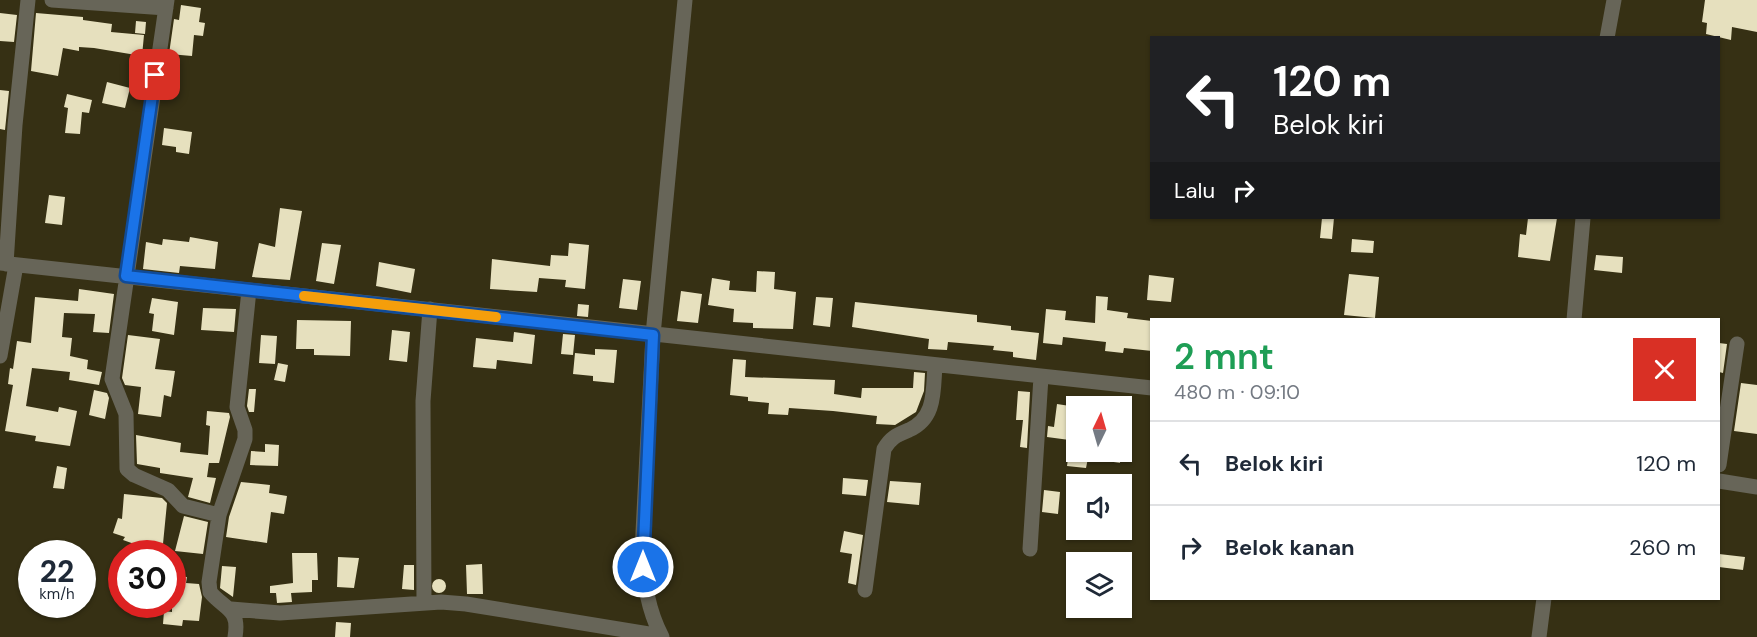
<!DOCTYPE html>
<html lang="id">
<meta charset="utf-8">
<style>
:root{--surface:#fff;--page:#f6f6f7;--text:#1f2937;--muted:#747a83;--line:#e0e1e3}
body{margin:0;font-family:"DM Sans",sans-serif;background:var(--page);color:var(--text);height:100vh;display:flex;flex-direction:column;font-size:22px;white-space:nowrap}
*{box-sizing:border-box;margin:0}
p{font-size:20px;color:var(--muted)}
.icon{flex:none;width:33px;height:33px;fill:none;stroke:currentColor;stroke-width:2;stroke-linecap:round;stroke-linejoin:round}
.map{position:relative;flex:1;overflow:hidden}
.details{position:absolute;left:1150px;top:318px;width:570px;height:282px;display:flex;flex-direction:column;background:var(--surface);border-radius:0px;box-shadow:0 2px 4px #0004}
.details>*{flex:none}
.top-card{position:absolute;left:1150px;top:36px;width:570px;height:183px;border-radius:0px;box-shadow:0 2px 4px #0004;background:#202124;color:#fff;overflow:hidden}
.needle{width:39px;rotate:5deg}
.buttons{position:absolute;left:1066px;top:396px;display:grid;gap:12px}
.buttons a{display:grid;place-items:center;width:66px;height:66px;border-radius:0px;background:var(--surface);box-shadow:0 2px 4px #0004;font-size:30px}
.speed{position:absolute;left:18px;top:540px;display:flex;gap:12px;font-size:30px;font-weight:700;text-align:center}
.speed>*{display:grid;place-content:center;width:78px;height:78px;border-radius:50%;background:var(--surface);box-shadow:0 2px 4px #0004;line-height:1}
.speed small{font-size:15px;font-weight:400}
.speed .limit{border:9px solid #d22;background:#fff;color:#111}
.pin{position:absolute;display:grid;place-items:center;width:51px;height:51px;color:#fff;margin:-26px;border-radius:12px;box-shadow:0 3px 9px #0006}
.me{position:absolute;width:66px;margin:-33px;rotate:0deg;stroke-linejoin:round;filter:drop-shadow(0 0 4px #0008)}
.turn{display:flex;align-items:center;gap:21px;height:126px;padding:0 24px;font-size:27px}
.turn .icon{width:78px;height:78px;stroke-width:2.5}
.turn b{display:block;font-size:42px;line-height:51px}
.then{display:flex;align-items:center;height:57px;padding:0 24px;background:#0003;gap:12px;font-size:22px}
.round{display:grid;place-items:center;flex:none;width:63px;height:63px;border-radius:0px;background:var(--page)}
.headline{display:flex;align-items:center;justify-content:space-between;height:102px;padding:0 24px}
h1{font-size:36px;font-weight:600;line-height:45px;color:#1e9e55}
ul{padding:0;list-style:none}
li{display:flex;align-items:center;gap:18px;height:84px;padding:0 24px;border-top:2px solid var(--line)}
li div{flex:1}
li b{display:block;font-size:22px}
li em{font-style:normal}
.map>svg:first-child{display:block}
.building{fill:#e6e0be}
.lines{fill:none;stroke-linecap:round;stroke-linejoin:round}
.street{stroke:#676558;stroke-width:15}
.route-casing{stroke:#114b97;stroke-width:15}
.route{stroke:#1a73e8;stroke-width:10}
.slow{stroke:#f59e0b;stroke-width:10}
</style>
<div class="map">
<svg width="1757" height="637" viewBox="0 0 1757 637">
<rect width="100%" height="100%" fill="#363014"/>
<path class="building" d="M1705,0H1757V32L1732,27L1731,40L1706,34L1707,23L1702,22Z
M181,5L201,8L199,22L205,23L203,36L194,35L192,56L169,54L174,19L179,20Z
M0,13L17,15L14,42L0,41Z
M36,13L83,17V20L112,24L111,32L144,35L142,56L94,48L79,47V51L63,48L58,76L31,71Z
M136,21L146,22L145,34L135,33Z
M107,82L130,88L125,108L102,103Z
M0,90L9,91L5,130L0,129Z
M67,94L92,100L89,113L82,112L80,134L65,133L68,108L64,107Z
M164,128L192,132L189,154L176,152V147L162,145Z
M49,195L65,197L62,225L45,223Z
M280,208L302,211L290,280L252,277L259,243L275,247Z
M1322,218H1334L1332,239L1320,238Z
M1528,218H1557L1550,261L1518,257L1520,234L1526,235Z
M190,237L218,242L215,269L180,266L179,273L143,269L146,242L162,245L163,239L189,242Z
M1352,239L1374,241L1373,253L1351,252Z
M322,243L341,245L334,284L316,281Z
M569,243L589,245L585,289L565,287L566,280L539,278L537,292L490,289L492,259L550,266L551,255L568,256Z
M1596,255L1623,257L1622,273L1594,270Z
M379,262L415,269L411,293L376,286Z
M757,271L775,272L774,289L796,292L793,329L753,328V323L733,322L734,309L708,305L712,278L730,281L729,290L756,292Z
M1349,274L1379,277L1375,318L1344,315Z
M1149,275L1174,278L1171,302L1147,300Z
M623,279L641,281L637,310L619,308Z
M79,289L114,294L109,333L93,332L95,314L64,313L62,337L72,338L70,356L88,360L87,369L102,372L99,385L69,380L70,372L32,368L26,406L58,412L59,407L77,411L70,446L35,441L36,436L5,431L13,385L8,384L10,368L13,369L17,341L31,343L35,297L78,301Z
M681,291L702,294L698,323L677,321Z
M1096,296L1108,297L1107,310L1128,313L1127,318L1152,321V351L1124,348L1123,353L1105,351L1106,342L1063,337L1062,345L1043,343L1046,309L1066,311L1065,320L1095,323Z
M816,297L833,298L830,327L813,325Z
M152,298L178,302L174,335L152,331L154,314L149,313Z
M855,302L977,315V322L1011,326V330L1039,333L1036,360L1013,357V352L993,350L994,346L948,342L947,350L928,349L929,339L852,327Z
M578,304L589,305L588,317L577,316Z
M203,308L236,309L234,332L201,330Z
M297,320L351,321L350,356L314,355V349H296Z
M392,330L410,332L407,362L389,360Z
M514,332L535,335L532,364L497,360L496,369L473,367L476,338L513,342Z
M563,334L575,335L573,355L561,354Z
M128,335L160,339L155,369L175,371L171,397L164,395L161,417L138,414L141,387L125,385L122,378Z
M261,335L277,336L275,364L259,363Z
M1719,343L1727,344L1723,373L1719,372Z
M595,349L617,350L614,383L593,381V376L573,374L575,353L595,355Z
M733,359L746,360L745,377L835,380L834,394L861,398L862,388H913L914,372L925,373L924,391L916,412L895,425L876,424L877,416L833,411L789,408L788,415L768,414L769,403L748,401V397L730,395Z
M278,363L288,365L285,382L274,380Z
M1741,383L1757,385V434L1734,431Z
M249,389H256L254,412H249L247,406Z
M94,390L107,393L109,398L105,419L89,415Z
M1018,391L1030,392L1027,448L1020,447L1023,420H1016Z
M1057,404L1070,406L1068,420L1077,421V441L1047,437L1048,426L1054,427Z
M207,411L229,413L230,417L219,463H209L207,477L216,478L210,503L188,497L193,478L160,473V468L137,464L136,435L181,443L180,452L208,455L210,426L206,425Z
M265,444L279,445L278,466L250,465L251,451L265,452Z
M1069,452H1121L1120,463L1088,458L1086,468L1067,466Z
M57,466L67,468L64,489L53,488Z
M843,478L868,480L866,496L842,494Z
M890,481L921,483L919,505L887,502Z
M241,482L270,485L269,493L287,496L284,514L271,512L267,543L226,537L229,517Z
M1044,490L1060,492L1058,514L1042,512Z
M124,494L162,498L167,503L162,554H139L140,546L123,540L125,537L113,533L118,518L122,519Z
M184,516L208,522L203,554L175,551Z
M844,531L863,535L856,585L848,583L852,554L840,552Z
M292,553H317L318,580H312V592L291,593L292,602L277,603L276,593H270V586L293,583Z
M1719,554L1745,557L1743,570L1719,567Z
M338,557L359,558L354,588L337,587Z
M482,564L483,594H467L466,565Z
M404,565H414V590L402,589Z
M222,566L236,567L233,597L220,588Z
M172,576L187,577L186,583L199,584L202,597L199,621L183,620L182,626L163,624L164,611L172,612Z
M432 586a7 7 0 1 1 14 0a7 7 0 1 1-14 0Z
M336,622L351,623L350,637H335Z"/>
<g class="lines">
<path class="street" d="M52,0L166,8
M167,0L112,379L126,414L127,469L134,475L168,490L183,506L219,515
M1607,38L1614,0
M0,263L1152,388
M6,264L15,125L28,0
M1574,320L1583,218
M0,356L16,265
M1719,465L1737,344
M1719,481L1757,487
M1030,549L1041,377
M865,590L884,449C891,437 897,435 909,430C936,418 933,391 935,365
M424,603L423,401L430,309
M231,609L280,613L441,602L466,604L661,636
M235,637C240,608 225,610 210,592L209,582L219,515L245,439V430L237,407L249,290
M662,637C648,610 644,583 642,552L653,335L685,0
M1539,637L1544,598"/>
</g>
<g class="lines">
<defs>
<path id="route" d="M155,75L126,276L653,335L643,567"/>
</defs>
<use href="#route" class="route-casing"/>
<use href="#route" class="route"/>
<path class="slow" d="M304,296L496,317"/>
</g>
</svg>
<div class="buttons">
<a><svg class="needle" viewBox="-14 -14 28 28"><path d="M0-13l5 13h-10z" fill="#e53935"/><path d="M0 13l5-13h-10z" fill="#747a83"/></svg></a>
<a><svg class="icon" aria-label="sound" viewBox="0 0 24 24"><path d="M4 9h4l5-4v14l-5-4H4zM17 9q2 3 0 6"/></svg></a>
<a><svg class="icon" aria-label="layers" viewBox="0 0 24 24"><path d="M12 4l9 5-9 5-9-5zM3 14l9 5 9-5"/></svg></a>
</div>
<div class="speed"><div>22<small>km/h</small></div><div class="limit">30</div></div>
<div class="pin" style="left:155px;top:75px;background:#d93025"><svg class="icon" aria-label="arrive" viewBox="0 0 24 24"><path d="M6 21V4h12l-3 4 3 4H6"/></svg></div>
<svg class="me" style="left:643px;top:567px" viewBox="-20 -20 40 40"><circle r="17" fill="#1a73e8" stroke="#fff" stroke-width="3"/><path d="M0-11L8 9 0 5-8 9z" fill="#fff"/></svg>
<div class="top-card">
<div class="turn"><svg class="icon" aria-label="left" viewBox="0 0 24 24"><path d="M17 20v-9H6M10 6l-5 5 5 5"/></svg><div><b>120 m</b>Belok kiri</div></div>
<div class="then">Lalu<svg class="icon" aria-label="right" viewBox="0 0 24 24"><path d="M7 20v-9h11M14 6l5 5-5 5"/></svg></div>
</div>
<section class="details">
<div class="headline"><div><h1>2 mnt</h1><p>480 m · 09:10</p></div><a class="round" style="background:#d93025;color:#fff"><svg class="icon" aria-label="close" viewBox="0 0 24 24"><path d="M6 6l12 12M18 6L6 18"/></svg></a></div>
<ul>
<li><svg class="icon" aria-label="left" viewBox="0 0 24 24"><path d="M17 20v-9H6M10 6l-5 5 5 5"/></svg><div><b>Belok kiri</b></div><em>120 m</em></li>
<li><svg class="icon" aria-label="right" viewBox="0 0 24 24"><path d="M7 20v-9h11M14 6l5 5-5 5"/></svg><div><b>Belok kanan</b></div><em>260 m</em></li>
</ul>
</section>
</div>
